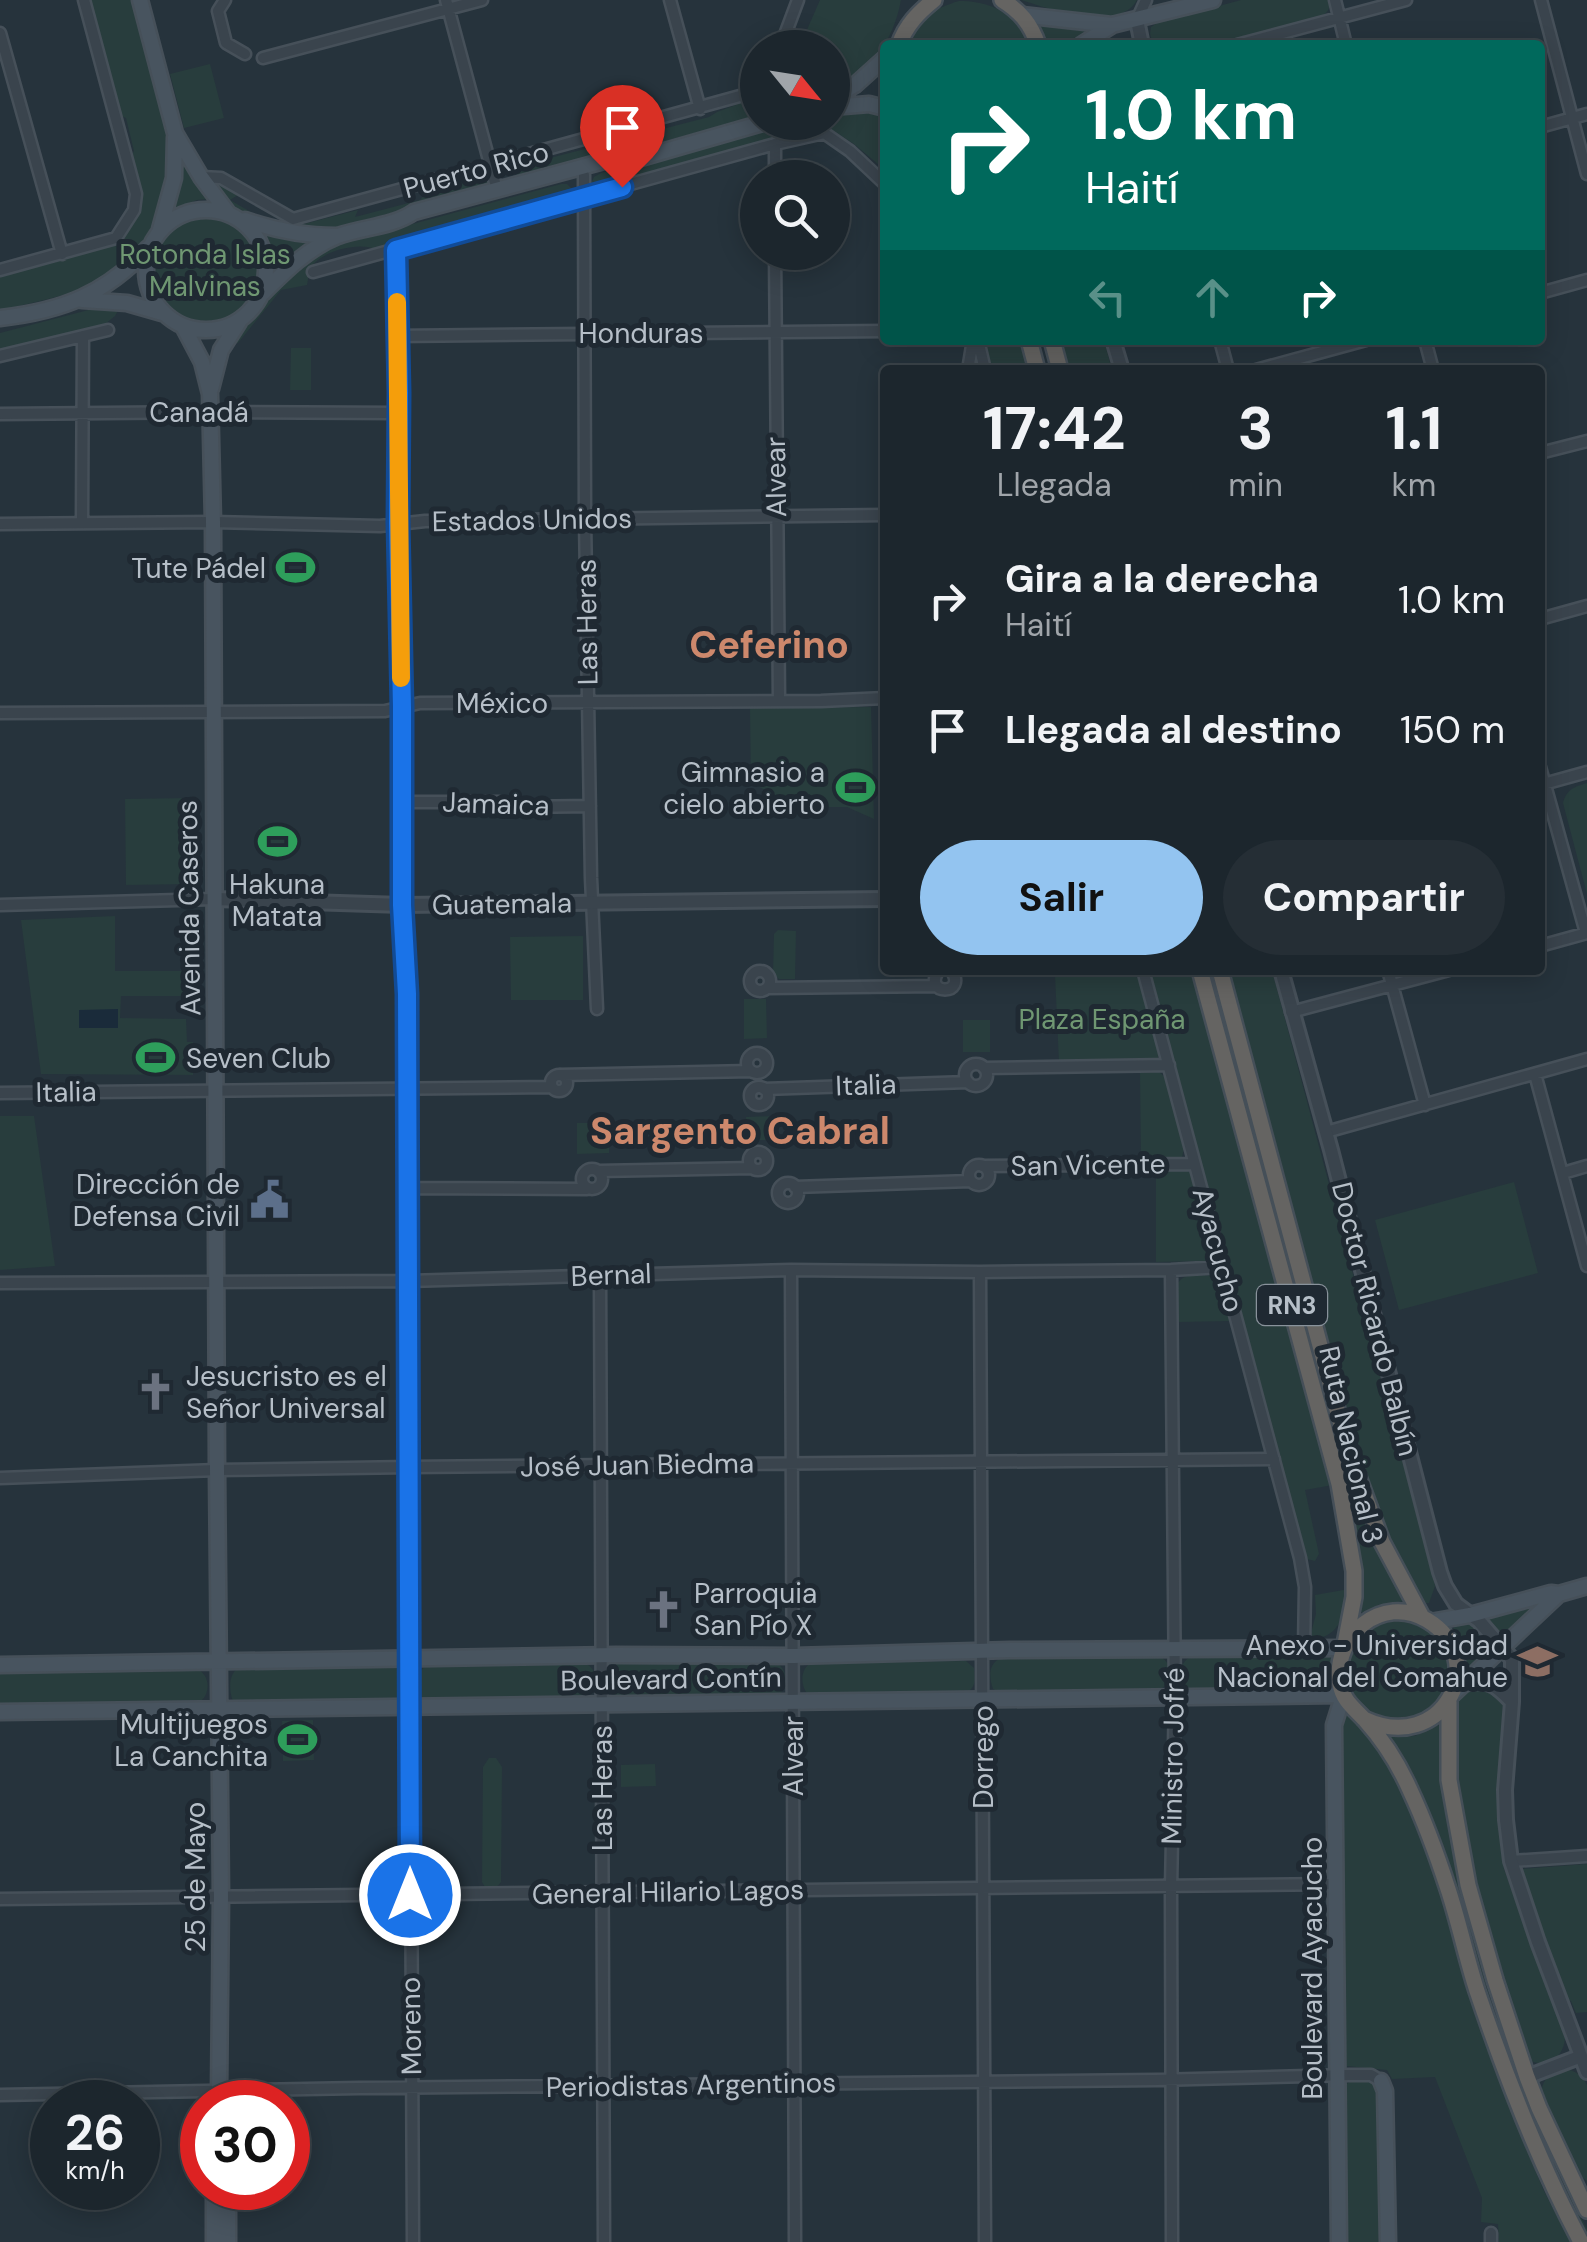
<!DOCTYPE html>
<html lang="es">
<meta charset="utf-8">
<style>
:root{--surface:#1c262d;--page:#252e35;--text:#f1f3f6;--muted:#a0a5aa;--line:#3a4349;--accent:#93c4f0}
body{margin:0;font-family:"DM Sans",sans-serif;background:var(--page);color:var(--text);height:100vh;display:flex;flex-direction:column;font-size:38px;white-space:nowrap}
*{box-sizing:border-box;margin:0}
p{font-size:32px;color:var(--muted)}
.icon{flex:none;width:55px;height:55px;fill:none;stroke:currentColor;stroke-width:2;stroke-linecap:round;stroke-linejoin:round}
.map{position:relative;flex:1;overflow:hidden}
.details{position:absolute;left:880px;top:365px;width:665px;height:610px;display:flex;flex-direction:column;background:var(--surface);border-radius:10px;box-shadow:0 5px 25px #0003,0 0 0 2px var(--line)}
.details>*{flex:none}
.top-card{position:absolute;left:880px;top:40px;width:665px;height:305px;border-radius:10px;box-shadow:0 5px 25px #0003,0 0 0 2px var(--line);background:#00695c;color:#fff;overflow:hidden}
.needle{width:65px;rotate:120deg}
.controls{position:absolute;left:740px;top:30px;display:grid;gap:20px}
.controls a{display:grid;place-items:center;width:110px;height:110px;border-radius:50%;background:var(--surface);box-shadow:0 5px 25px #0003,0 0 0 2px var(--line);font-size:50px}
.speed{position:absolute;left:30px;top:2080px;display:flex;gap:20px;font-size:50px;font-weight:700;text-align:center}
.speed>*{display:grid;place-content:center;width:130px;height:130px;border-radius:50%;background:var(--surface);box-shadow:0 5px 25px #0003,0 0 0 2px var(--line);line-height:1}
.speed small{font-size:25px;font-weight:400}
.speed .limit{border:15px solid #d22;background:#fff;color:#111}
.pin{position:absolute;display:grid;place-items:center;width:85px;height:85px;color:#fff;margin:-102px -42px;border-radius:50% 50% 50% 0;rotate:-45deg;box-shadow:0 0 10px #0007}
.pin .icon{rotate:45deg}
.me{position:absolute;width:110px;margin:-55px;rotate:0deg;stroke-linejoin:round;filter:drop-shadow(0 0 8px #0008)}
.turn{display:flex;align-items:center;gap:35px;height:210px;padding:0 40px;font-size:45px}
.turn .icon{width:130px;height:130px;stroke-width:2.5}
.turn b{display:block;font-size:70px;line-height:85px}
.lanes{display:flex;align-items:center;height:95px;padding:0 40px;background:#0003;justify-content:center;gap:50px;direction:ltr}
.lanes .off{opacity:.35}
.eta{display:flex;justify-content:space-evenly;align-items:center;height:170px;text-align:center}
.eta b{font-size:60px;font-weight:700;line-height:70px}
.action{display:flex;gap:20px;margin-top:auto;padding:20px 40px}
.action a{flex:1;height:115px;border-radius:60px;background:var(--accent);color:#111;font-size:40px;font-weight:700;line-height:115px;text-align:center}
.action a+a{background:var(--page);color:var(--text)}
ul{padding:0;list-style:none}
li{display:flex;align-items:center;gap:30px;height:130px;padding:0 40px}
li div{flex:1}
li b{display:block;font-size:38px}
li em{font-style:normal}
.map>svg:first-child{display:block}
.green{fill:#283d3d}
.water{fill:#1a2b3a}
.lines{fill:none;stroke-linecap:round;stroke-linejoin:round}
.minor-casing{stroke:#465059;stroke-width:15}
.tertiary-casing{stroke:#465059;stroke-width:18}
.secondary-casing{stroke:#465059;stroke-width:19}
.trunk-casing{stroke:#454f58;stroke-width:20}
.minor{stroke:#3a444d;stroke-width:10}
.tertiary{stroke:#3a444d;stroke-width:12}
.secondary{stroke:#48545f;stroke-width:14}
.trunk{stroke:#656462;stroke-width:15}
.route-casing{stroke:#114b97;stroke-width:25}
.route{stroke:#1a73e8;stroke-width:18}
.slow{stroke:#f59e0b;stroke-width:18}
.labels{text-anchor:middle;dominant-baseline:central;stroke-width:10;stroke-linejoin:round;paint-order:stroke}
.shield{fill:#1f2932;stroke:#89929b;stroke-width:2.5}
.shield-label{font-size:25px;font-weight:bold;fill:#b6bfc8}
.street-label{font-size:28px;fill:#b6bfc8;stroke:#1f2932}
.park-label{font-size:28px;fill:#6f9772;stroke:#1f2932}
.poi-label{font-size:28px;fill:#b6bfc8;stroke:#1f2932;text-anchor:end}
.district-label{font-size:38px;font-weight:bold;fill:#cd886c;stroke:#1f2932}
</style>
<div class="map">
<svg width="1587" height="2242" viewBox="0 0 1587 2242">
<rect width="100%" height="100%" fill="#26333c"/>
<path class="green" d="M87,0H136C146,44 160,89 167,134C177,193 150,257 96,283C66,297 31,302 0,311V276L115,243L136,215L130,158L134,151L126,118L118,115Z
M820,0H901C892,47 871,65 833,91L832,48H799Z
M1021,0H1137C1120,33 1049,9 1021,0Z
M1241,0H1329C1331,8 1328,12 1322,16L1214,45H1153L1150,34L1151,27L1157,23Z
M959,1C991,1 1016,13 1028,45H907C915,20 935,8 959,1Z
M1041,23L1095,30L1071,45H1046L1039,27Z
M210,64L224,118L184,128L170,74Z
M757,97V116L533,177H519L514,172L515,167L709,117L717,112Z
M868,111L885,116V170L854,144L828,127L601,187H594L591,183L594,177L601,173L789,123L832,122L833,113Z
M181,158L208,199L197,200L171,210Z
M481,176L490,181L484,189L349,224C329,240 264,227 242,214C230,207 224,195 218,184L238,195L230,200L270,223L280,220L292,227L358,210L355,217L420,200L428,191Z
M561,184H567L571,188V194L566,197L374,249C359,242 320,251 311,268C309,270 308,282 307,285L281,290L238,343H233C276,284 307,243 383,232Z
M152 270a53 53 0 1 1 106 0a53 53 0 1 1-106 0Z
M265,232L318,240L277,269L271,247L264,235Z
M100,307H120L115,316L105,324L0,350V333Z
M985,340H1023L1031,370H991Z
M1059,340H1104L1112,370H1067Z
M291,348H311V390H290Z
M871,707L874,819L847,807H800L751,783L750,708Z
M1587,783V894L1563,803C1567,789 1574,787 1587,783Z
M190,798L191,884L126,885L125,799Z
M294,827V849L259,850V828Z
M115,916V971H192L191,996H121L120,1018L186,1019L187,1042H193V1075L41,1074L21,920Z
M778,930L796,931L795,979H779L773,974L774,934Z
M583,936V1000H511L510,937Z
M1149,970H1193L1333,1485L1305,1490L1319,1554L1315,1561L1307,1559Z
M1226,970H1272L1433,1575L1435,1586L1429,1603H1426L1418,1594L1388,1541L1354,1452Z
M1131,973L1139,979L1158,1051V1058L1150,1061L1059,1062L1055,975Z
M744,999H766L767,1038L744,1039Z
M963,1020H990V1052H963Z
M1140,1072H1159L1166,1078L1184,1149L1182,1157L1141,1159Z
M0,1116H34L55,1266L0,1270Z
M774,1116L773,1140H747L746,1117Z
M577,1123H609V1153L577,1154Z
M1156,1170L1184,1169L1190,1172L1213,1252L1212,1259L1206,1261L1156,1262Z
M1514,1182L1538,1273L1399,1310L1375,1220Z
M1211,1275L1217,1276L1221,1281L1231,1321L1178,1322L1177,1285C1182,1272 1199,1276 1211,1275Z
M1341,1457L1344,1460L1406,1601L1378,1605L1364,1613L1359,1611L1361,1589Z
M1349,1589C1345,1612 1341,1636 1314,1639L1311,1633L1316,1614L1315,1595Z
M1546,1599L1506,1637H1501L1485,1620V1618Z
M1348 1670a51 51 0 1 1 102 0a51 51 0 1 1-102 0Z
M1469,1622C1498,1642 1489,1651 1469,1672L1466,1670L1464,1652L1453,1629L1458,1623Z
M1332,1655L1334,1658L1330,1675L1333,1684L1331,1686L1191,1690L1184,1687C1179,1676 1179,1662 1192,1656Z
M1161,1657C1171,1663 1169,1671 1169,1682L1160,1690L1000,1692L993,1689C989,1677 988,1665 1000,1658Z
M966,1661L974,1668C975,1678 977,1687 966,1693L812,1695L806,1692C800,1682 801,1668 812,1662Z
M618,1662L776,1663C789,1669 788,1689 777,1696L618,1697C607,1692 609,1682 609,1671Z
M584,1663C601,1669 597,1690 585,1698L425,1701L419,1698C416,1687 415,1673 426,1666Z
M393,1665L403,1673C403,1685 404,1694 393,1701L238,1704L233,1701C229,1691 228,1675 238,1668Z
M197,1669C211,1675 211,1696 198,1703L0,1706V1672Z
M1484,1686L1501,1697L1504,1708L1497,1795L1501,1850L1504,1869L1565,2034C1566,2056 1548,2071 1527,2059C1494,1955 1454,1847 1455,1738C1455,1725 1453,1711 1459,1700C1464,1689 1474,1687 1484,1686Z
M1347,1715C1372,1732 1391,1764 1405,1790L1449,1909L1468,1990L1516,2124L1544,2191L1571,2242H1499L1498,2224L1481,2222L1482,2198L1435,2077L1392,2079L1387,2070L1346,2066L1343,2060L1338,1728L1343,1717Z
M313,1720L314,1760L283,1761L282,1721Z
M1441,1724C1446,1888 1507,2083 1587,2229V2236L1558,2180L1529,2113L1483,1983L1456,1895L1389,1739L1390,1737L1415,1736Z
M489,1758H496L502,1767L501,1882L496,1888L485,1887L482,1882L483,1767Z
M655,1764L656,1786L621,1787V1765Z
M1587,1864V2012L1576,2013L1571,2001L1566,1999L1520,1881L1523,1873L1522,1869Z
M1565,2069C1576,2071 1582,2075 1587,2085V2181L1580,2176L1542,2093C1541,2078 1553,2073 1565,2069Z
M1351,2081C1363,2081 1374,2078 1379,2091L1382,2242H1344L1343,2090L1345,2085Z"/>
<path class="water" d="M118,1009V1028H79V1010Z"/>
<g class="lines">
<defs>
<path id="minor" d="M225,0L218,11L226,43L245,54
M446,0L497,190
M670,0L700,109
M1335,0L1346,45
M1541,0L1587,174
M1137,20L1146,0
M0,33L62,254
M1237,45L1406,0
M780,48L798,0
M263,58L482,0
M1540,127L1587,114
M775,144V178
M584,175L585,519L591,878L597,1009
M201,177L221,178L293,219L758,91
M396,250L402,707V905L407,994L413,2242
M775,252L779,701
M0,270L116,238L134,210L136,194L84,0
M313,272L775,144L824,133L850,151L885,184
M1540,293L1587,280
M397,336L885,331
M978,340L985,370
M1220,340L1228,370
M1425,340L1433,370
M0,356L108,330
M968,370L973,340
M1256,370L1366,340
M0,414L210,412L399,413
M1540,453L1587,441
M82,523L83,336
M0,524L213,522L380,526L425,521L885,515
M1540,619L1587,606
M0,713L385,711L420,703L821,701L885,698
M1540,767L1586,933
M1540,785L1587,772
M401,802H499L520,807L590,806
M0,905L214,899
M1540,946L1587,933
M939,970C921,996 969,996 951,970
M1143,970L1300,1558L1305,1587L1304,1649
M1388,970L1425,1105
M750 981a10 10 0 1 1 20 0a10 10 0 1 1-20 0Z
M768,988L937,986
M1291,1012L1449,970
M747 1063a10 10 0 1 1 20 0a10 10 0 1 1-20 0Z
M965 1075a11 11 0 1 1 22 0a11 11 0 1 1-22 0Z
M984,1068L1169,1065
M1535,1074L1587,1266
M551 1083a8 8 0 1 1 16 0a8 8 0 1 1-16 0Z
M560,1075L751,1071
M750 1096a9 9 0 1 1 18 0a9 9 0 1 1-18 0Z
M764,1089L968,1082
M0,1093L552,1087
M1326,1132L1587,1059
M749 1161a9 9 0 1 1 18 0a9 9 0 1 1-18 0Z
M969 1175a10 10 0 1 1 20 0a10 10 0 1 1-20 0Z
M982,1166L1194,1164
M582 1179a10 10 0 1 1 20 0a10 10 0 1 1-20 0Z
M599,1171L752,1168
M1563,1173L1587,1166
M778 1193a10 10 0 1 1 20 0a10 10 0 1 1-20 0Z
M795,1187L970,1181
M408,1188L587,1189
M791,1270L795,2242
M1171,1270L1175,1697L1171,1887L1172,2242
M980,1272L985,2242
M600,1275L604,2242
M0,1283L408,1281L791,1270L980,1272L1171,1270L1222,1267
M0,1478L217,1470L410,1467L1274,1459
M1511,1861L1587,1856
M0,1899L1336,1884
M0,2095L359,2088L1156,2080L1349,2075H1371L1381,2081
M1491,2242V2233"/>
<path id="tertiary" d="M1137,20L1142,45
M1113,340L1122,370
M214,899L402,905L885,899
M1281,970L1331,1150L1440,1572L1445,1586L1456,1604L1479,1621L1512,1659V1702L1505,1790L1506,1820L1511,1861L1538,1942L1587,2072
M1463,1684C1489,1679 1495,1684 1512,1702
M1527,2077L1579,2057"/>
<path id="secondary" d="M140,0L175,133L201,177L228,213
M1022,15L1112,25L1213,0
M1081,45L1111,26
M832,98L855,85L885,58
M832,107L869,104L885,108
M637,159L766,122
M146 270a60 60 0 1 1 120 0a60 60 0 1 1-120 0Z
M245,220C275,230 304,236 336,236
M160,229L174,178L175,137
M263,293C285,271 308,248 338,236C363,227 392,227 414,212L630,154L642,156
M82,300L127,303L162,313
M0,318C62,311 106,294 148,248
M183,326L202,362L210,394L213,522L217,1470L221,1897L219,2093L216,2102
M211,389L221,350L239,322
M1430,1622L1470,1615L1551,1593L1559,1594L1587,1586
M0,1665L616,1655L794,1656L1010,1650L1342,1648
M1453,1694L1559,1594
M0,1712L1343,1695
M1381,2081L1385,2091L1388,2242
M214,2188V2242
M228,2188V2242
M1339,2242L1334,1725L1343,1696"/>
<path id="trunk" d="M1002,0C1020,11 1031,24 1038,45
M899,45C906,25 918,13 934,0
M1029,340L1037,370
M1052,340L1060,370
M1200,970L1339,1484L1354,1571V1597L1345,1644
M1220,970L1347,1447L1382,1542L1422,1617
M1449,1702V1780L1468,1885L1495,1980L1527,2077L1539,2108L1587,2210
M1364,1719C1443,1756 1492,1659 1427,1620C1382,1593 1332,1636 1340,1684C1343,1701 1354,1708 1365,1720C1383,1740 1399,1765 1410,1790C1425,1822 1437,1855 1448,1889C1459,1922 1466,1957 1477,1991C1506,2077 1538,2161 1581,2242"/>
</defs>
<use href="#minor" class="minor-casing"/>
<use href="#tertiary" class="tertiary-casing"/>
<use href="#secondary" class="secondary-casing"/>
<use href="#trunk" class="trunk-casing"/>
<use href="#minor" class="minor"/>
<use href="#tertiary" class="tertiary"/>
<use href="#secondary" class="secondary"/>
<use href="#trunk" class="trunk"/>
</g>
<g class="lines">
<defs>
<path id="route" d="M410,1895L407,994L402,905V707L398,523L399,393L396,250L622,187"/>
</defs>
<use href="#route" class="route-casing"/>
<use href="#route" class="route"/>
<path class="slow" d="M397,302L401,678"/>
</g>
<defs>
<symbol id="stadium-bare" viewBox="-9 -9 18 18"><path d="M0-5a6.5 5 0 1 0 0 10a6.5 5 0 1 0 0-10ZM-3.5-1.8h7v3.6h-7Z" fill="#2e9e5b" stroke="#1f2932" stroke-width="2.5" paint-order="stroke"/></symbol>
<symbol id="civic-bare" viewBox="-9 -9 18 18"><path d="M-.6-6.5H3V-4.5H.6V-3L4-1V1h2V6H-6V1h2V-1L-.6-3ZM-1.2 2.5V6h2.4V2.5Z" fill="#5c6f8a" stroke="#1f2932" stroke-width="2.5" paint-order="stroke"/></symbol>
<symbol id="church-bare" viewBox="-9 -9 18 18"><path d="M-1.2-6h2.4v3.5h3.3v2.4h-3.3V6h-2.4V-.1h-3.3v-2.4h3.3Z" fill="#6b7280" stroke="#1f2932" stroke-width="2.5" paint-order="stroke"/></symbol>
<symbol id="university-bare" viewBox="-9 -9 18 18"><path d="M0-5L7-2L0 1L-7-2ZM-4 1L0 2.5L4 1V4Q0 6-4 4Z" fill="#8d6e63" stroke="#1f2932" stroke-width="2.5" paint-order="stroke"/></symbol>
</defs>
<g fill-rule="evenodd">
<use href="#stadium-bare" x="268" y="540" width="55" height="55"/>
<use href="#stadium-bare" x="828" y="760" width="55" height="55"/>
<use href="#stadium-bare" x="250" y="814" width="55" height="55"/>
<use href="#stadium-bare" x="128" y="1030" width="55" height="55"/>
<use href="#civic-bare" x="242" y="1172" width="55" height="55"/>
<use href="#church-bare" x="128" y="1364" width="55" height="55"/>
<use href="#church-bare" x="636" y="1582" width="55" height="55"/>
<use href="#university-bare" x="1510" y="1634" width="55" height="55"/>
<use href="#stadium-bare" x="270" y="1712" width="55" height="55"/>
</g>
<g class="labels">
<rect class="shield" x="1257" y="1285" width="70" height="40" rx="8"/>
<g class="shield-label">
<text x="1292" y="1305">RN3</text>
</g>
<g class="street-label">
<text transform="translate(476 170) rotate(-15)">Puerto Rico</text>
<text x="641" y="333">Honduras</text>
<text x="199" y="412">Canadá</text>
<text transform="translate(776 477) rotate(-91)">Alvear</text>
<text transform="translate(532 520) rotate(-1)">Estados Unidos</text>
<text transform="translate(587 622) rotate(-91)">Las Heras</text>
<text x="502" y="703">México</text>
<text transform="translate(496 804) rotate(2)">Jamaica</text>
<text transform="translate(502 904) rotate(-1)">Guatemala</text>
<text transform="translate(189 908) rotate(-91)">Avenida Caseros</text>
<text transform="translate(866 1085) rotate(-2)">Italia</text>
<text transform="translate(66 1092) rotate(-1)">Italia</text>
<text transform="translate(1088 1165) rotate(-1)">San Vicente</text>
<text transform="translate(1218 1250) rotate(75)">Ayacucho</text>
<text transform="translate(611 1275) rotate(-2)">Bernal</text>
<text transform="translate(1375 1319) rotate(76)">Doctor Ricardo Balbín</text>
<text transform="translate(1351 1445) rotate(77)">Ruta Nacional 3</text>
<text transform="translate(637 1465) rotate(-1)">José Juan Biedma</text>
<text transform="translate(671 1679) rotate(-1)">Boulevard Contín</text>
<text transform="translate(793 1756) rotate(-90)">Alvear</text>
<text transform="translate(1173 1756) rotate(-89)">Ministro Jofré</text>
<text transform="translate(983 1757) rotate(-90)">Dorrego</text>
<text transform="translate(602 1788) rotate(-90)">Las Heras</text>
<text transform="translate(195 1877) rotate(-90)">25 de Mayo</text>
<text transform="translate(668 1892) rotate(-1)">General Hilario Lagos</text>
<text transform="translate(1312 1968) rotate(-90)">Boulevard Ayacucho</text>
<text transform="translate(411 2026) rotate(-91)">Moreno</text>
<text transform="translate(691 2085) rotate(-1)">Periodistas Argentinos</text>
</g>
<g class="park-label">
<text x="205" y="254">Rotonda Islas<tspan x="205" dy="32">Malvinas</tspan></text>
<text x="1102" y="1019">Plaza España</text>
</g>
<g class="poi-label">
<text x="266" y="568">Tute Pádel</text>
<text x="825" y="772">Gimnasio a<tspan x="825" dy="32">cielo abierto</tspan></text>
<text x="277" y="884" text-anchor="middle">Hakuna<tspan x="277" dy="32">Matata</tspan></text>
<text x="186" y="1058" text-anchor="start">Seven Club</text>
<text x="240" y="1184">Dirección de<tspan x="240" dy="32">Defensa Civil</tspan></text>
<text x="186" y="1376" text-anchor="start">Jesucristo es el<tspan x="186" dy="32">Señor Universal</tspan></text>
<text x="694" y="1593" text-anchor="start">Parroquia<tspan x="694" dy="32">San Pío X</tspan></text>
<text x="1508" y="1645">Anexo - Universidad<tspan x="1508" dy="32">Nacional del Comahue</tspan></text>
<text x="268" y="1724">Multijuegos<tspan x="268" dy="32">La Canchita</tspan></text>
</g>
<g class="district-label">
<text x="769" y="645">Ceferino</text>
<text x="740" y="1131">Sargento Cabral</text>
</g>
</g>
</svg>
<div class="controls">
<a><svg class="needle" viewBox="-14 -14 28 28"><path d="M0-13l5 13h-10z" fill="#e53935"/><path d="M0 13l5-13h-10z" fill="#a0a5aa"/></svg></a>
<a><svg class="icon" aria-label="search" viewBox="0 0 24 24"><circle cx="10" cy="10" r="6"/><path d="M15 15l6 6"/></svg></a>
</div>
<div class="speed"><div>26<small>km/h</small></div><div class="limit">30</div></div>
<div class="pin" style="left:622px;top:187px;background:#d93025"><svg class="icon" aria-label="arrive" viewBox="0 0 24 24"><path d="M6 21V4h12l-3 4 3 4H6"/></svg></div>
<svg class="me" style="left:410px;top:1895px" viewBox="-20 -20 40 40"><circle r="17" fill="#1a73e8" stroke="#fff" stroke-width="3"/><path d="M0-11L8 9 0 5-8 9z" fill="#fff"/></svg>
<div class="top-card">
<div class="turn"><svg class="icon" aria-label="right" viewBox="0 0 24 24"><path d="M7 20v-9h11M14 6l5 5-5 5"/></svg><div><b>1.0 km</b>Haití</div></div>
<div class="lanes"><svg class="icon off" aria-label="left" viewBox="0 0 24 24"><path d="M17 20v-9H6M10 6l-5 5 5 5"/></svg><svg class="icon off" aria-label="ahead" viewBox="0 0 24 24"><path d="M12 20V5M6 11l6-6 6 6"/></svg><svg class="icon" aria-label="right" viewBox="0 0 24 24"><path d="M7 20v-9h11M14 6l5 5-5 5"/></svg></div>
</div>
<section class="details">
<div class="eta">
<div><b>17:42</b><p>Llegada</p></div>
<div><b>3</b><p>min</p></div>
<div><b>1.1</b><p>km</p></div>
</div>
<ul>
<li><svg class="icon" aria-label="right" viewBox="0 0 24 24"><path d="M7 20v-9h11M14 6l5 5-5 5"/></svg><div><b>Gira a la derecha</b><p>Haití</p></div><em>1.0 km</em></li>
<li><svg class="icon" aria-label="arrive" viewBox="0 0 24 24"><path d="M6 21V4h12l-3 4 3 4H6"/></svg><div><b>Llegada al destino</b></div><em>150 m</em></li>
</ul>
<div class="action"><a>Salir</a><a>Compartir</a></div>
</section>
</div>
